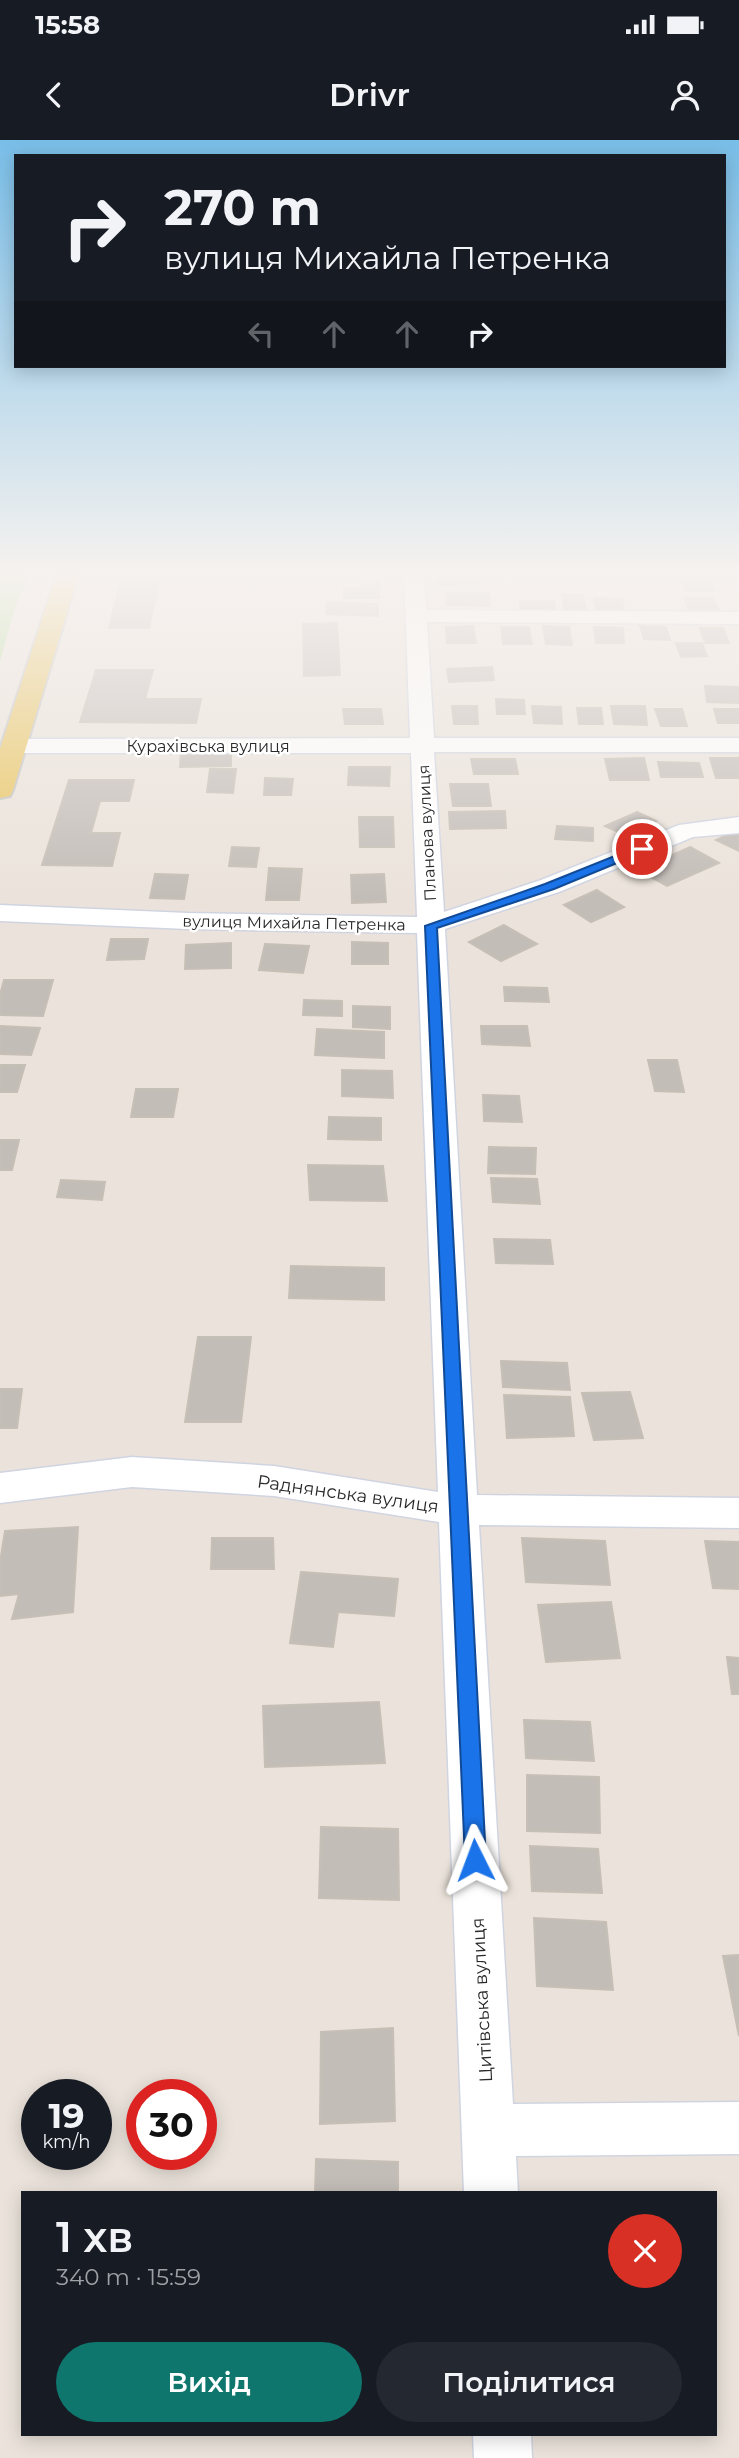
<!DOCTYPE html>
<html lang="uk">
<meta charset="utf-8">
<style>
:root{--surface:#171b24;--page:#242831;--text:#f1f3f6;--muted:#9ea1a6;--accent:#0f766e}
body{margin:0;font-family:Montserrat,sans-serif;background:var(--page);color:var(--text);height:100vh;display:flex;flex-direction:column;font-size:26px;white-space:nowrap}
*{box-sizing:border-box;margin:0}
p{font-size:23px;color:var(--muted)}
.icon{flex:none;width:38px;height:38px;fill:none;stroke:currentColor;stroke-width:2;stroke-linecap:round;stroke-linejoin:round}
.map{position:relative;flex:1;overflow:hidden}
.sheet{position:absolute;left:21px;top:2051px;width:696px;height:245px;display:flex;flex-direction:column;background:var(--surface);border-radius:0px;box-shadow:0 4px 18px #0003}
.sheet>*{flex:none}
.hud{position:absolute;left:14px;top:14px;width:712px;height:214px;border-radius:0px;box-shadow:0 4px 18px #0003;background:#171b24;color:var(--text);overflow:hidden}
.speed{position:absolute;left:21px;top:1939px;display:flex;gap:14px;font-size:35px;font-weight:700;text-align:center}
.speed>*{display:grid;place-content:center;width:91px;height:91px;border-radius:50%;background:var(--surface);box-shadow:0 4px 18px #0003;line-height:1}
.speed small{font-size:18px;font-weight:400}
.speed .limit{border:10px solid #d22;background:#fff;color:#111}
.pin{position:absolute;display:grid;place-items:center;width:60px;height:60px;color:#fff;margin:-30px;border:4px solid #fff;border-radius:50%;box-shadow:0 2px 7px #0007}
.me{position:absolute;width:77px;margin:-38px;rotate:357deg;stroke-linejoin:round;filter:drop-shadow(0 0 5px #0008)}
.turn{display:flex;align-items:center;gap:24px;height:147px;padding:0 35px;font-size:32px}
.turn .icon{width:91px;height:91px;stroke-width:2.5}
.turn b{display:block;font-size:49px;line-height:60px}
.lanes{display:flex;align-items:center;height:66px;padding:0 35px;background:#0003;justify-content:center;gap:35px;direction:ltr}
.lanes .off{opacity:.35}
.round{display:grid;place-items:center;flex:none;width:74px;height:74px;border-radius:37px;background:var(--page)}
.summary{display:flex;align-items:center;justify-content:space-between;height:119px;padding:0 35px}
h1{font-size:42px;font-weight:600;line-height:52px}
.cta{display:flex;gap:14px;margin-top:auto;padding:14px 35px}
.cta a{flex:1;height:80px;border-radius:42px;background:var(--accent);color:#fff;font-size:28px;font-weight:600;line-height:80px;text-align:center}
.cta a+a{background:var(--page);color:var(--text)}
.status{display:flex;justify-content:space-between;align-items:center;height:49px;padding:0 35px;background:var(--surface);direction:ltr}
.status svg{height:19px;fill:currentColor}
header{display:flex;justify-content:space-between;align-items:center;height:91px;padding:0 35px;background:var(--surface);font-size:32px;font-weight:600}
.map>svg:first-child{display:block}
.green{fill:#b3df9a}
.building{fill:#c3bdb8;stroke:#c6bfb5;stroke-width:2}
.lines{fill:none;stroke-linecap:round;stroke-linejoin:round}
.street-casing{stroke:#d0d4e1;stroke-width:3}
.primary-casing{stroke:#c3c3c3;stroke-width:4}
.street{fill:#fff;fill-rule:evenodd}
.primary{fill:#e9c561;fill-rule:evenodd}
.route{fill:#1a73e8;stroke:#114b97;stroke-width:2}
.labels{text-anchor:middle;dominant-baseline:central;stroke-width:5;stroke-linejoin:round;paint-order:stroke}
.far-street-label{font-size:16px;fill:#292929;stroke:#fff}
.street-label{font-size:18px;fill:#292929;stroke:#fff}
</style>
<div class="status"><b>15:58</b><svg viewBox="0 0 49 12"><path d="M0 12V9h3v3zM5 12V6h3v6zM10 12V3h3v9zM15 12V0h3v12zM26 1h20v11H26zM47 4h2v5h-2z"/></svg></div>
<header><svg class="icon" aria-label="back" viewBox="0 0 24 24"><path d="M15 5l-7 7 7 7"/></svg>Drivr<svg class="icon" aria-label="person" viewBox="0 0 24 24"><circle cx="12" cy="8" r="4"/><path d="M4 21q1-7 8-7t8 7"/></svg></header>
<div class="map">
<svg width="739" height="2318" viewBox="0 0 739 2318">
<rect width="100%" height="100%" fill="#ebe3db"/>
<path class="green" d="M0,433H30L15,467L0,521Z"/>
<path class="building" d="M435,434H476L478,444L437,445Z
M121,438L160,439L149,488H109Z
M682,439H710L715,451H686Z
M361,441H379V458H344V447L360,448Z
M446,453H489L490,466L447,465Z
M562,454L583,455L586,470H564Z
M594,458L622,459L624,472L596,471Z
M684,458H713L721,474L691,475Z
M520,461H554L556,472H520Z
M327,462L378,464V476L326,474Z
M337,483L340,535L304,536L303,484Z
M473,486L476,503H447L446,487Z
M543,486L569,487L572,505L546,504Z
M640,486L666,487L670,500L644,499Z
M501,487H529L532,504H503Z
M594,487L623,488L624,503H596Z
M700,488H723L729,503H705Z
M676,503H702L707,516L681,517Z
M492,527L494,540L449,542L447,529Z
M96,530H153L145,559H201L196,583L80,582Z
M705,546L739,547V563L707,562Z
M496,559L524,560L525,574H497Z
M452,566H477L478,584H454Z
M532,566L561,567L562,584L534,583Z
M611,566H645L647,585L614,584Z
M577,568H601L603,584H579Z
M343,569H381L383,584H345Z
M655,569H682L687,586H661Z
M714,569H739V583H718Z
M231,612V626L180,627L181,613Z
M644,618L649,640H610L605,619Z
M710,618H739V638H716Z
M471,619H515L518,634H474Z
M658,622L699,623L703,637H661Z
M349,627H390L389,646L348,645Z
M210,629H236L233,653L207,652Z
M265,638L293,639L291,655H264Z
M69,640H134L129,661H100L91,693H120L112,726L42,725Z
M450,644H488L491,666H453Z
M505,671L506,688L450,689L449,672Z
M637,672L656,681L624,695L605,686Z
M359,677H393L394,707H360Z
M557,686L593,688V701L555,699Z
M733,692L739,695V711L716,700Z
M232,707L259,708L256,727L229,726Z
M690,707L719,723L667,746L638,730Z
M269,728L302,729L299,760H266Z
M155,734L188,735L184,759L150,758Z
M384,734L386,762L352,763L351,735Z
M597,750L624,767L591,782L564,765Z
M504,785L537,804L501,821L469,802Z
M111,799H148L144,819L107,820Z
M352,802L388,803V824H352Z
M231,803V828L185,829L186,805Z
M265,804L309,806L303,833L259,830Z
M4,840H53L43,876L0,875V855Z
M504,847L547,848L549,862L505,861Z
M304,860L342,861V876L303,875Z
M353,866L390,867V889L353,887Z
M0,886L40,888L31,915L0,914Z
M481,886H527L530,906L482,904Z
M317,889L384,892V918L315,915Z
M648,920H677L684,952L655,951Z
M0,925H25L17,952H0Z
M342,930L392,931L393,958L342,956Z
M136,949H178L173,977H131Z
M483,955L519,956L522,982L484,981Z
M329,977L381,978V1000L328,999Z
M0,1000H19L12,1030H0Z
M489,1007L536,1008L535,1034L488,1033Z
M308,1025L383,1026L387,1061L310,1060Z
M491,1038L537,1039L540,1064L493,1062Z
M61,1040L105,1042L102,1060L57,1057Z
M494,1099L550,1100L553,1124L496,1123Z
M291,1126L384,1128V1160L289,1158Z
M198,1197H251L241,1282H185Z
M501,1221L567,1223L570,1250L503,1247Z
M0,1249H22L17,1288H0Z
M630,1252L643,1298L594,1300L582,1253Z
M504,1255L570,1257L574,1296L507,1298Z
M78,1387L73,1472L12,1479L19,1454L0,1456V1422L5,1391Z
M212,1398H273L274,1429H211Z
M522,1398L605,1401L610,1445L526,1442Z
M705,1401L739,1402V1449L713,1448Z
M301,1432L398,1439L394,1476L338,1472L333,1507L290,1503Z
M611,1462L620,1518L546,1522L538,1465Z
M727,1517L739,1518V1554H732Z
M379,1562L385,1623L265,1627L263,1566Z
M524,1580L590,1582L594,1621L526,1618Z
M527,1635L599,1637L600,1693L527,1691Z
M321,1687L398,1689L399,1760L319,1758Z
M530,1706L598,1709L602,1753L532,1751Z
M534,1778L606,1782L613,1850L537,1846Z
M739,1815V1896L723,1816Z
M393,1888L395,1981L320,1984L321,1892Z
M316,2019L398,2022V2053H315Z"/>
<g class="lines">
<defs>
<path id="street" d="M404,433H424L426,470L739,472V484L427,482L434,598H739V612H434L444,772L541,740L679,685L739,677V693L693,697L559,752L445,789L477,1355L739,1358V1388L479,1385L513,1964L739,1962V2014L516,2016L518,2053H464L439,1382L274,1356L132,1347L0,1363V1333L132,1317L274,1326L438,1352L417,793L188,789L0,781V765L188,773L417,777L411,613H14L6,611L2,606L6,601L14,599L410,598Z
M473,2294H531L532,2318H474Z"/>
<path id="primary" d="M57,433H79L13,650L10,656L0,658V609Z"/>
</defs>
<use href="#street" class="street-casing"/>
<use href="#primary" class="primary-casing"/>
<use href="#street" class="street"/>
<use href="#primary" class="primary"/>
</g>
<linearGradient id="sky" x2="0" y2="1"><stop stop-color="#79bee8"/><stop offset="0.57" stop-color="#f6f2ef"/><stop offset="1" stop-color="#f6f2ef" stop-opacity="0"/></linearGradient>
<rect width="739" height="758" fill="url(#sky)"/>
<path class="route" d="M642,705L646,706V711L554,749L437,788L486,1720L483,1727L475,1730L468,1727L465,1720L425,786L545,744Z"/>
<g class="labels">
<g class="far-street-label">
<text x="208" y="606">Курахівська вулиця</text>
<text transform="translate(427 693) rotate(-93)">Планова вулиця</text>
<text transform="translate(294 783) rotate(1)">вулиця Михайла Петренка</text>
</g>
<g class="street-label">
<text transform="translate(348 1354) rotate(8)">Раднянська вулиця</text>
<text transform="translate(482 1860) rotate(-93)">Цитівська вулиця</text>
</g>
</g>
</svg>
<div class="speed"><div>19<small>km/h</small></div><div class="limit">30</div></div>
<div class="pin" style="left:642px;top:709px;background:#d93025"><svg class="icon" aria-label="arrive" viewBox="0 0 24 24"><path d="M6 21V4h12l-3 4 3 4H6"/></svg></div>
<svg class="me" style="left:475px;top:1720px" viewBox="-20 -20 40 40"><path d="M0-17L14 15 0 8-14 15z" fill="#1a73e8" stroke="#fff" stroke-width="4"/></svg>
<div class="hud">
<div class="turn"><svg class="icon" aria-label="right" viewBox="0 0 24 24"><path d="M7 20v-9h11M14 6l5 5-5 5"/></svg><div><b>270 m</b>вулиця Михайла Петренка</div></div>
<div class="lanes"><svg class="icon off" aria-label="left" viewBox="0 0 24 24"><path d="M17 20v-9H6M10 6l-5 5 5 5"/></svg><svg class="icon off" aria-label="ahead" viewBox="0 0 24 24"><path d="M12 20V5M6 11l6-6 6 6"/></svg><svg class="icon off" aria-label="ahead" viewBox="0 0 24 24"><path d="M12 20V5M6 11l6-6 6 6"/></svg><svg class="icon" aria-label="right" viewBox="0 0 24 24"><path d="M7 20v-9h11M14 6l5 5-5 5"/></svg></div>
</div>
<section class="sheet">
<div class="summary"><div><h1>1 хв</h1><p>340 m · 15:59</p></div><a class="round" style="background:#d93025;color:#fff"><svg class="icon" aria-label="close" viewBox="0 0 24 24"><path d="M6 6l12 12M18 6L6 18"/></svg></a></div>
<div class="cta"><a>Вихід</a><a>Поділитися</a></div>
</section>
</div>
